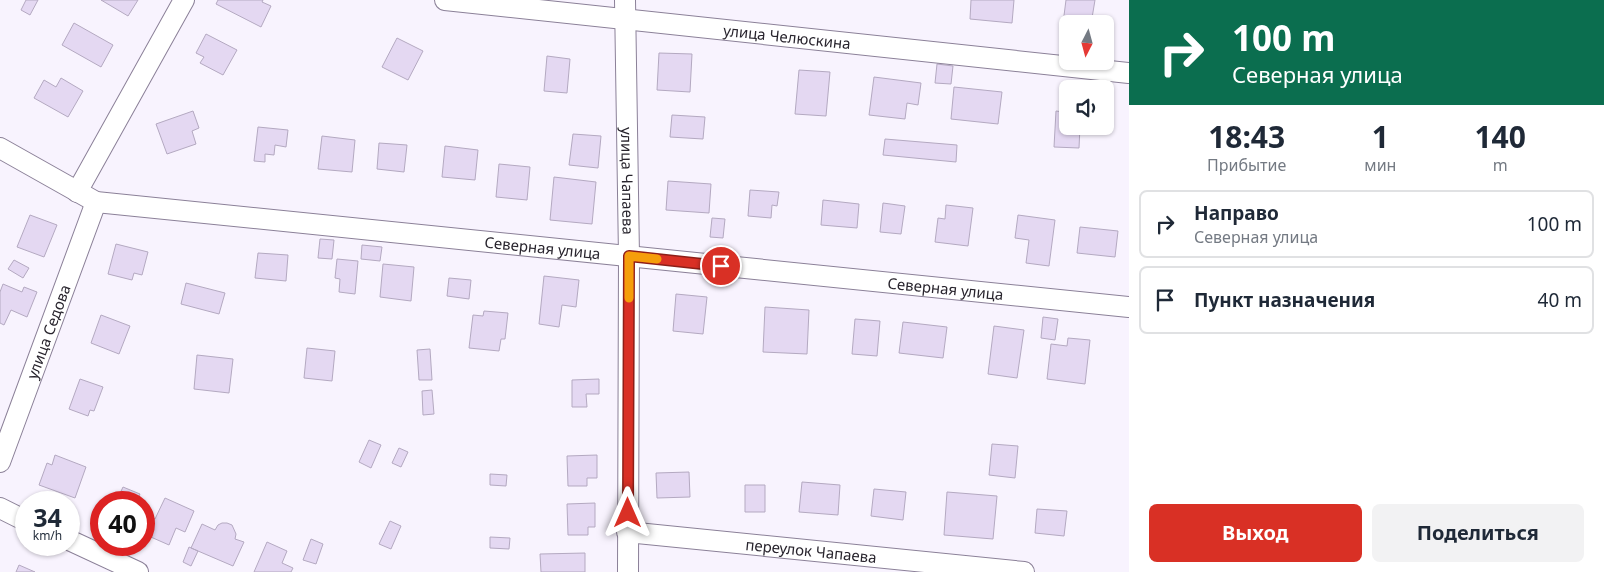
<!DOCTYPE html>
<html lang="ru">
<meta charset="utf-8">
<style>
:root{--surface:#fff;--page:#f2f2f3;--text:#1f2937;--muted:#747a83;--line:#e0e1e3;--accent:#d93025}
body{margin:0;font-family:"Noto Sans",sans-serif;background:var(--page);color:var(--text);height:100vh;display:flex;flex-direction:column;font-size:19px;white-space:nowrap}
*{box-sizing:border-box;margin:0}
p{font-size:16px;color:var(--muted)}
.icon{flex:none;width:28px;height:28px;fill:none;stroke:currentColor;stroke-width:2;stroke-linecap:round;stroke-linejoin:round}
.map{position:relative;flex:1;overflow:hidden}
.sheet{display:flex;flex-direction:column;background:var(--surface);width:475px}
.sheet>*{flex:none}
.guide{background:#0b6e4f;color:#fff;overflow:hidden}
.needle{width:32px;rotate:186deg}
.controls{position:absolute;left:1059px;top:15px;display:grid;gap:10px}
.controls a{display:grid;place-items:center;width:55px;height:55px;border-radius:8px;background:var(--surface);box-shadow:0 1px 4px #0004;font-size:25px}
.speed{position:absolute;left:15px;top:491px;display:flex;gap:10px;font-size:25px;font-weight:700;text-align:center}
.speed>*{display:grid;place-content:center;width:65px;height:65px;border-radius:50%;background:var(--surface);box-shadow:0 1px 4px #0004;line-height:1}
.speed small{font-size:12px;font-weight:400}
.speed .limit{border:8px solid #d22;background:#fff;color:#111}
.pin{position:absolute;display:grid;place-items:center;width:42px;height:42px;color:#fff;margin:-21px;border:2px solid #fff;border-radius:50%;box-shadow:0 1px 5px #0007}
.me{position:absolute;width:55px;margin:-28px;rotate:0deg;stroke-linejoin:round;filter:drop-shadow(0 0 4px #0008)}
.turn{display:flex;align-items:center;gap:18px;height:105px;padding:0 20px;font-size:22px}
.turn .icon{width:65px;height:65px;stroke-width:2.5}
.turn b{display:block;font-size:35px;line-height:42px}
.eta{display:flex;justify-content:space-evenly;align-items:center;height:85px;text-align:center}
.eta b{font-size:30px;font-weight:700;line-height:35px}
.button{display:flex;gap:10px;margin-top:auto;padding:10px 20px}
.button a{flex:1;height:58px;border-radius:8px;background:var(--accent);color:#fff;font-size:20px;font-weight:700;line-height:58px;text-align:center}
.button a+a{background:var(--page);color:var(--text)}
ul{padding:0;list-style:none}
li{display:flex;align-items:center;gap:15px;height:68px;margin:0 10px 8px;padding:0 10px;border:2px solid var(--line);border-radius:8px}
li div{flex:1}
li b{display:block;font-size:19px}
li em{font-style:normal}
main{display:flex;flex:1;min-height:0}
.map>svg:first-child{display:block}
.building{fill:#e4d8f2;stroke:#b4a9c1}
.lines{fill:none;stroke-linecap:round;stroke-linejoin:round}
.minor-casing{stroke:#8b8098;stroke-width:22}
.minor{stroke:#fff;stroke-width:20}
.route-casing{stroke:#8d1f18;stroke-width:12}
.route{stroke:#d93025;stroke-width:9}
.slow{stroke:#f59e0b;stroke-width:9}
.labels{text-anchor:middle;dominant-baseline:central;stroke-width:4;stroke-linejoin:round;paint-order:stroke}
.street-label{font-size:15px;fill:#28242d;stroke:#fff}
</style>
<main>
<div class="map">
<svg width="1129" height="572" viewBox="0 0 1129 572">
<rect width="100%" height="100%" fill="#f8f3fe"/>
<path class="building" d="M26,0H38L30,15L21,10Z
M101,0H138L128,16Z
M218,0H263L262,2L271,6L261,27L216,4Z
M971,0H1014L1012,23L970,19Z
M1066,0H1095L1091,24H1068V32L1062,31Z
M74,23L113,45L101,67L62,45Z
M206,34L237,50L223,75L200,63L204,57L196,53Z
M397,38L423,51L408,80L382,67Z
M659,53L692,54L690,92L657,90Z
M547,56L570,59L567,93L544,91Z
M937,64L953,66L951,84L935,83Z
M799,70L830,72L826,116L795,114Z
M874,77L921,83L918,105L907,103L905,119L869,115Z
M61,78L83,91L68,117L34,98L44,80L56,87Z
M954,87L1002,92L998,124L951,119Z
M1065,97H1068V126H1080L1079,148L1054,147L1056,111L1064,112Z
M193,111L199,128L192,131L196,144L167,154L156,124Z
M672,115L705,117L703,139L670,137Z
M258,127L288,130L286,147L275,145L274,155L265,154V162L254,161Z
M573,134L601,136L598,168L569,165Z
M322,136L355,140L352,172L318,169Z
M885,139L957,145L956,162L883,155Z
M379,143L407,145L404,172L377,169Z
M445,146L478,150L475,180L442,177Z
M499,164L530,167L527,200L496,197Z
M554,177L596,182L592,224L550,220Z
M668,181L711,184L709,213L666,210Z
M750,190L779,192L777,206L772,205L771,218L748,216Z
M823,200L859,204L857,228L821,225Z
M883,203L905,206L901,234L880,232Z
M946,205L973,208L968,246L935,242L938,218L945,219Z
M30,215L57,225L44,257L17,247Z
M1018,215L1055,220L1049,266L1026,263L1029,240L1015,238Z
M712,218L725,219L723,238L710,237Z
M1080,227L1118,231L1115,257L1077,253Z
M320,239L334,240L332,259L318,258Z
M116,244L148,252L142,275L134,273L132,280L108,274Z
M362,245L382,247L380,261L361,259Z
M258,253L288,255L286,281L255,278Z
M337,259L358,261L355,294L339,292L340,279L335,278Z
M14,260L29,268L23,278L8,269Z
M383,264L414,267L411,301L380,297Z
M544,276L579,280L576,307L562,305L559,327L539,324Z
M449,278L471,280L469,299L447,296Z
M186,283L225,293L219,314L181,304Z
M3,284L22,292L24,287L37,292L27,317L11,310L4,325L0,323V292Z
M676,294L707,297L703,334L673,331Z
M765,307L809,310L807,354L763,352Z
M484,311L508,313L505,339H501L499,351L469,348L473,315L483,316Z
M101,315L130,326L119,354L91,343Z
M1043,317L1058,319L1055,340L1041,338Z
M855,319L880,321L877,356L852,354Z
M903,322L947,327L943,358L899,353Z
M994,326L1024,330L1017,378L988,374Z
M1068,338L1090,340L1085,384L1047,379L1051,344L1067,346Z
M307,348L335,351L332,381L304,378Z
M430,349L432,380H419L417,350Z
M197,355L233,359L229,393L194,389Z
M80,379L103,387L94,411L90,410L88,416L69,409Z
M599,379V394H586L587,407H572V380Z
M432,390L434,414L423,415L422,391Z
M369,440L381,445L371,468L359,462Z
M992,444L1018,446L1015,478L989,475Z
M399,448L408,452L401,467L392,463Z
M55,455L86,467L75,498L39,485L47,463L52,465Z
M597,455V478H587V486H568L567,456Z
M689,472L690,497L657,498L656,473Z
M490,474L507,475L506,486L490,485Z
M802,482L840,485L838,515L799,512Z
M745,485H765V512H745Z
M123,487L140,494L136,502H116Z
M874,489L906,492L903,520L871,516Z
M947,492L997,496L993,539L944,535Z
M165,498L194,511L185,532L176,528L169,545L144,534V514L155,519Z
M595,503V527H588V535H568L567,504Z
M1037,509L1067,511L1064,536L1035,533Z
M390,521L401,526L391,549L379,544Z
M222,523H227L232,525L236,534L235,539L244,542L233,566L191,548L202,524L215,530L218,525Z
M490,537L510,538L509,549L490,548Z
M311,539L323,544L316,564L303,560Z
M267,542L287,551L282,563L293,568L291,572H254Z
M189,547L198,551L191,566L183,562Z
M585,553V572H541L540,554Z
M19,565L35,572H16Z"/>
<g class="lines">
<defs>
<g id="minor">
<path id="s1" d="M445,0L1129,73"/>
<path id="s2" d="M625,0L629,256L628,572"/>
<path id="s3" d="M0,148L96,202L1129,307"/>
<path d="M77,192L184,0"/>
<path id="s4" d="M0,462L96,202"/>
<path d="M0,508L26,521"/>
<path id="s5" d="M627,532L1024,572"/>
<path d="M69,540L138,572"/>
</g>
</defs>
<use href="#minor" class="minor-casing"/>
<use href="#minor" class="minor"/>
</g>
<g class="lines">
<defs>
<path id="route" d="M628,513L629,256L721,266"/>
</defs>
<use href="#route" class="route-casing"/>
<use href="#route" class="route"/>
<path class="slow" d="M629,298V256L657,259"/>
</g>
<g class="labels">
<g class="street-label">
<text stroke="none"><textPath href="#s1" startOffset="344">улица Челюскина</textPath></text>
<text stroke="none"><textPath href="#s2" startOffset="181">улица Чапаева</textPath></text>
<text stroke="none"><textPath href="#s3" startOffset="559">Северная улица</textPath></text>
<text stroke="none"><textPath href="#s3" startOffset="964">Северная улица</textPath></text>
<text stroke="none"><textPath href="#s4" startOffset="139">улица Седова</textPath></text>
<text stroke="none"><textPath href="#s5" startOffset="185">переулок Чапаева</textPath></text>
</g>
</g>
</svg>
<div class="controls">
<a><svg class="needle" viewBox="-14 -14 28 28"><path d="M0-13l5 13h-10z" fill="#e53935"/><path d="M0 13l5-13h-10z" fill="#747a83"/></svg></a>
<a><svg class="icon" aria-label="sound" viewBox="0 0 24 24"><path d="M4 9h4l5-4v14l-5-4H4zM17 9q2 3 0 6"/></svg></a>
</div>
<div class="speed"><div>34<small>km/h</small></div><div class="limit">40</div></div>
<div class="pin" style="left:721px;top:266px;background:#d93025"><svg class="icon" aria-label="arrive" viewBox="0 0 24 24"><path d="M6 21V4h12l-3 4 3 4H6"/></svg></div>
<svg class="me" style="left:628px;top:513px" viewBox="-20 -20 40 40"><path d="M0-17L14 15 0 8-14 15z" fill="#d93025" stroke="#fff" stroke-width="4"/></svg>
</div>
<section class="sheet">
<div class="guide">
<div class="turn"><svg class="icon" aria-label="right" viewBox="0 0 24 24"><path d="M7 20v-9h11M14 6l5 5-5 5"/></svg><div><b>100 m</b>Северная улица</div></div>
</div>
<div class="eta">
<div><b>18:43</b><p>Прибытие</p></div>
<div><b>1</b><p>мин</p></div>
<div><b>140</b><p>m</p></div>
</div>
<ul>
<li><svg class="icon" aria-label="right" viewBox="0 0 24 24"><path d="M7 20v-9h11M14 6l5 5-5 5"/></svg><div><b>Направо</b><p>Северная улица</p></div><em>100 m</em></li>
<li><svg class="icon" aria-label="arrive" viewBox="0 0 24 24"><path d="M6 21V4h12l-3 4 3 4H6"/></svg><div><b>Пункт назначения</b></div><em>40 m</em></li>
</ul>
<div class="button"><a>Выход</a><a>Поделиться</a></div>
</section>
</main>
